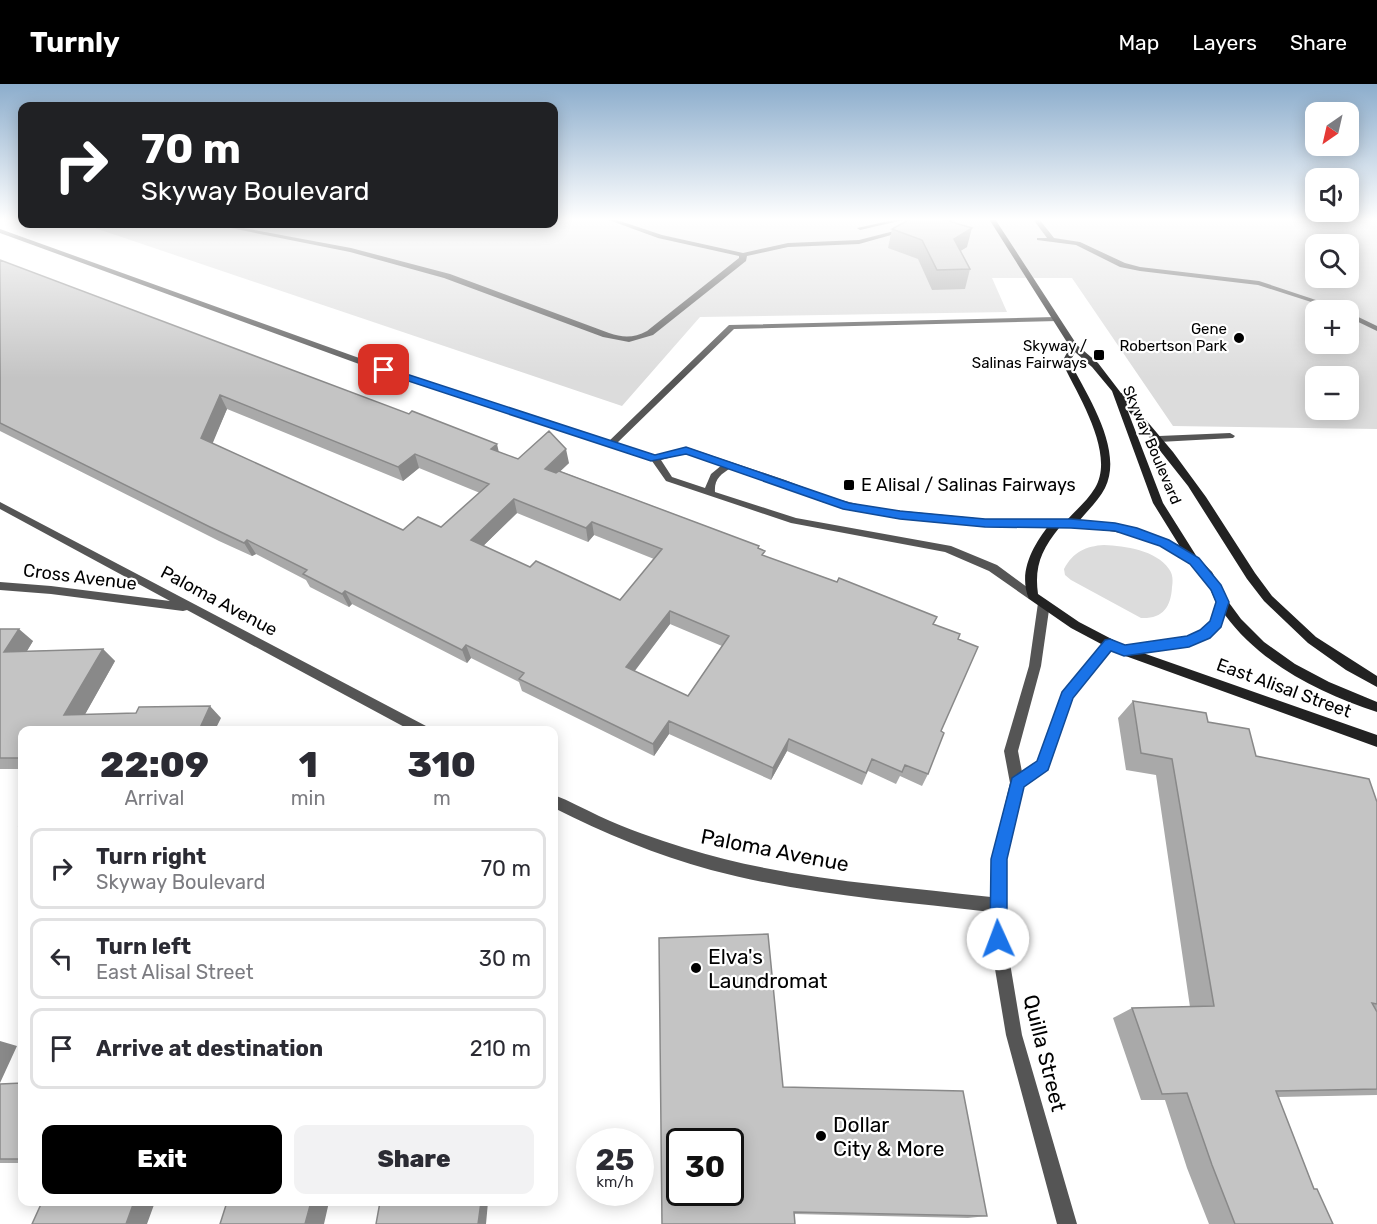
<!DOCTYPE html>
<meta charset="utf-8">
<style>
:root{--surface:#fff;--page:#f2f2f3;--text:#2b2b33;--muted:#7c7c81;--line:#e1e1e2;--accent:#000}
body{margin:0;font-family:Rubik,sans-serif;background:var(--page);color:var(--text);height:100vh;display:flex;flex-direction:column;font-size:22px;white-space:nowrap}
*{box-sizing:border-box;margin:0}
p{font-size:20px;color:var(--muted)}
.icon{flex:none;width:33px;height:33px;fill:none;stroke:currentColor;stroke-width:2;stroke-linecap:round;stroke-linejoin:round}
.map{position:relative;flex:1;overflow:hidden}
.side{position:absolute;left:18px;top:642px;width:540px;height:480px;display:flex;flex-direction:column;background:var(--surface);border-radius:12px;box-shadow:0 3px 15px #0003}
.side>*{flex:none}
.guide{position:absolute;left:18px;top:18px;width:540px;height:126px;border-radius:12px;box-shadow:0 3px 15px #0003;background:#202124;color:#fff;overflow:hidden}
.needle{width:39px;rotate:214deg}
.controls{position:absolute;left:1305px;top:18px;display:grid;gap:12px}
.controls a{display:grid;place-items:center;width:54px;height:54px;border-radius:12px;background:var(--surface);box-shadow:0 3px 15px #0003;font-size:30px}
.speed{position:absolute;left:576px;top:1044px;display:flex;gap:12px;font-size:30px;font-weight:700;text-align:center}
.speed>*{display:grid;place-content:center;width:78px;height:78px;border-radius:50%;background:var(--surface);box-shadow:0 3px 15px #0003;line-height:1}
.speed small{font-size:15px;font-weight:400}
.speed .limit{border:3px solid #111;border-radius:9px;background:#fff;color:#111}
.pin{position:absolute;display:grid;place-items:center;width:51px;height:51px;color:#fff;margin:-26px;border-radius:12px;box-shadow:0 3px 9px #0006}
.me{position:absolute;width:66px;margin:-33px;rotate:358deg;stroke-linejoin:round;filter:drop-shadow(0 0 4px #0008)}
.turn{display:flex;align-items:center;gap:21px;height:126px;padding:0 24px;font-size:27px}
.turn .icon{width:78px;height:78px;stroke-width:2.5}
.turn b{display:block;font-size:42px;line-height:51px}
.eta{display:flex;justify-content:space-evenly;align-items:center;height:102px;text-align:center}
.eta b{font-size:36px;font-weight:800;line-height:42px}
.cta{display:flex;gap:12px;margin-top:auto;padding:12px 24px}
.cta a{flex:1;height:69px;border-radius:12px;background:var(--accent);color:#fff;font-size:24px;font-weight:800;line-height:69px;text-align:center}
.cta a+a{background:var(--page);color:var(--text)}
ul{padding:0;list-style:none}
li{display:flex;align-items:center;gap:18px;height:81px;margin:0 12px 9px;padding:0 12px;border:3px solid var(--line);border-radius:12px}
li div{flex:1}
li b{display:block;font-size:22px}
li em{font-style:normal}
header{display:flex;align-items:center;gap:36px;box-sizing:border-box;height:84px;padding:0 30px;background:var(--accent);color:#fff}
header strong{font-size:28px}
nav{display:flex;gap:33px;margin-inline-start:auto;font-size:21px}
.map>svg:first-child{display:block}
.green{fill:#dcdcdc;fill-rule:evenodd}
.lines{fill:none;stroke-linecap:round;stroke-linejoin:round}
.service{fill:#555;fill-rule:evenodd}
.minor{fill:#555;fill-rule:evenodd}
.tertiary{fill:#555;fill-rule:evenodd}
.secondary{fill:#222;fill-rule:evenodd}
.wall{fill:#a9a9a9;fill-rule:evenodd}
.shaded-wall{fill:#898989}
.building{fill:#c4c4c4;stroke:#898989;stroke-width:1.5;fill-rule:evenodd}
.route{fill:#1a73e8;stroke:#114b97;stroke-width:1.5}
.poi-dot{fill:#000;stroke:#fff;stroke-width:2}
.labels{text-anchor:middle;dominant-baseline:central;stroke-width:4.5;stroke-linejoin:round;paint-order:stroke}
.far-poi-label{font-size:15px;fill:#000;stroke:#fff;text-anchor:end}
.far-street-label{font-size:15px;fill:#000;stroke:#fff}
.poi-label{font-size:18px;fill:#000;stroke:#fff;text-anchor:start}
.street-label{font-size:18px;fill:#000;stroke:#fff}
.near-street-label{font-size:21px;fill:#000;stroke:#fff}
.near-poi-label{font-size:21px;fill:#000;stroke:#fff;text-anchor:start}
</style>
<header>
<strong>Turnly</strong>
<nav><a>Map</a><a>Layers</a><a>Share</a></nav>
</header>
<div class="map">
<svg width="1377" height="1140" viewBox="0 0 1377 1140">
<rect width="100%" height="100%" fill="#fff"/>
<path class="green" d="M554,135H1377V345L1173,342L1072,194H992L1007,228L700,233L622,322L83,140H554ZM1316,160H1348V194H1316ZM1316,226H1348V260H1316ZM1316,292H1348V326H1316Z
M1104,461C1125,462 1156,466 1169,485C1173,490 1173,497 1172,503C1171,524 1162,535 1141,534L1071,496L1065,491L1064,485C1073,468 1086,462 1104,461Z"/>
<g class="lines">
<path class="service" d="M606,135H614L662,151L743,169L788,159L859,156L906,144L909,146L859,160L788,163L747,172L746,177L653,251L629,258L603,253L444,194L350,168L211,140H222L351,164L450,190L609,249C623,254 634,254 647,247L739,174V172L658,154Z
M898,135H908L860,146L857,144Z
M948,135H958L933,142L930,140Z
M1033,135H1039L1054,154L1080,158L1125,179L1140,183L1259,197L1346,226H1336L1258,201L1140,187L1120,183L1076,161L1037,156V154H1047Z
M1348,228L1377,242V247L1348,233Z
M1055,233L1059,235L1058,237L734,245L615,361H609L607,359L729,241Z
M1230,349L1235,352L1233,354L1159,358L1154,355L1159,352Z"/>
<path class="minor" d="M0,418L426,642L427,646H410L187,526L183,527L51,510L0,506V498L51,502L170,517L0,425Z
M1044,515L1050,519L1041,582L1018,667L1022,688L1038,677L1063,608L1106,557H1114L1116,560L1072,614L1048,685L1023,702L1006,775V855L1022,951L1077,1140H1057L1006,951L990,855L991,828C897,817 802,810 711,786C656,771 604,749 554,724V711C570,717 584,725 599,732C627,745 656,755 685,764C784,795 889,801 991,813L992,775L1010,699L1004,667L1029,582L1038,519Z"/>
<path class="tertiary" d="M0,145L387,284L655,372L686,363L785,396L829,413L873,424L985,435L1060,437L1061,440L1060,443L1056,444L985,443L873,430L822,418L779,400L731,384C721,390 714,395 715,408L796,434L951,462L997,481L1039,512L1037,515H1029L989,487L945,468L791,439L666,397L652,377L381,288L0,149ZM686,369L722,381L711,390L705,404L672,393L661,376Z"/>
<path class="secondary" d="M989,135H995L1077,261L1098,279L1121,309L1124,310L1173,368L1206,413L1255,489L1272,512L1316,553L1377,592V603L1346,586L1308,559L1264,517L1247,495L1188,402L1127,325L1163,419L1197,473L1212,488L1227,516L1241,535L1264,558L1295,580L1329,598L1377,618V628C1320,609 1261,580 1225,531C1215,564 1172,565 1143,569L1377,651V663L1120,570L1071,544L1029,515C1017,486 1035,459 1052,437L1067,436C1076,426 1088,416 1095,404C1116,369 1077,310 1062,278L1070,263ZM1075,268L1092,283L1112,307L1153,419L1179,461C1147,446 1114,439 1079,437C1088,426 1099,416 1105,404C1124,366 1087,311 1070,278ZM1059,444C1110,443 1168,452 1203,493C1209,500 1212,510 1216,518L1212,536L1206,543L1197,549L1176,555L1125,562L1079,538L1038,510C1034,482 1042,465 1059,444Z"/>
</g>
<path class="wall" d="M892,145L967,163L960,167L970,185L965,205L932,206L918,175L888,164Z
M0,176L518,375L569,379L560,387L759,462V465L764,472L937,533L934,540L958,555L941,647L928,690L922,702L900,692L896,700L868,687L862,701L787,667L771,696L669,650L654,672L522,607L519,598L471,574L467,579L352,520L349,523L310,503L306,496L256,470L252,472L219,457L0,347ZM227,325L403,397L419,384L480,409L441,443L403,446L212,359ZM517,429L588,458L594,451L654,475L620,516L530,483L483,462ZM670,540L722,562L688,612L634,587Z
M0,545L33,557L27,567L103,565L115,577L85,630L221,634L22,646V685H0Z
M1133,617L1208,638L1256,672L1377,718V1011L1278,1013L1314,1105L1333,1140H1209L1187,1084L1165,1016H1141L1113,934L1132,924L1190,923L1156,691L1126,686L1118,634Z
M22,999V1079H0V1000Z
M783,1003L987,1132L968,1134L794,1130Z"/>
<path class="shaded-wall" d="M972,144L967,163L949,174L954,155Z
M220,311L227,325L209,368L201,354Z
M497,360L500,373L491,365Z
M566,365L569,379L548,399L545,385Z
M415,370L419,384L403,397L398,383Z
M514,415L517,429L475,470L471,456Z
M592,438L594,451L588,458L586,444Z
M247,456L256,470L252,472L244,459Z
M345,507L352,520L349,523L342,510Z
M670,527V540L628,596L626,583Z
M19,545L33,557L19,580L4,568Z
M466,561L471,574L467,579L462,566Z
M103,565L115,577L78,643L64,631Z
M210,622L221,634L215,646H199Z
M669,637V650L654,672L653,660Z
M789,655L787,667L771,696L773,684Z
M0,957L17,962L0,999Z
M134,1118H155L147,1140H126Z
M311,1118H329L324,1140H305Z
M481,1118H488L486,1140H478Z"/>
<path class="building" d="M910,135H942L972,144L954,155L970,185L937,186L922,156L892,145Z
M0,176L409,330L412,327L497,360L491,365L518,375L549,347L566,365L545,385L556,389L559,387L759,462L758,464L765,467L762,471L837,498L839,494L937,533L933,540L960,550L958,555L978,563L941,647L944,649L928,690L905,681L902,688L872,675L866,689L789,655L773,684L669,637L653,660L519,595L524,589L466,561L462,566L345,507L342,510L303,490L307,486L247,456L244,459L210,443L0,339ZM220,311L398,383L415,370L489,400L441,443L418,433L403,446L201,354ZM514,415L586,444L592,438L662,465L620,516L536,477L530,483L471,456ZM670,527L729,552L688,612L626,583Z
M0,545H19L4,568L103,565L64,631L136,629L139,623L210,622L199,646H22V674H0Z
M1133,617L1206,629L1208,638L1249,645L1256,672L1369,695L1377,718V920L1372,919L1377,928V1005L1276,1007L1314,1105H1317L1333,1140H1235L1212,1081L1187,1009L1162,1010L1132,924L1214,922L1172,675L1141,669Z
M22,736V742H19Z
M768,850L783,1003L963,1007L987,1132L794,1128L795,1140H662L659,854ZM680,1058H730V1108H680Z
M22,999V1075H0V1000Z
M42,1118H134L126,1140H32Z
M227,1118H311L305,1140H220Z
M380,1118H481L478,1140H376Z"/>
<linearGradient id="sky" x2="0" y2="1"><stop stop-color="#8cadcc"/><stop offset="0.46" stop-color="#fff"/><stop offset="1" stop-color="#fff" stop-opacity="0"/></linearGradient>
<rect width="1377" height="294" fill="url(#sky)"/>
<path class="route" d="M381,284H388L655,371L686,363L849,419L900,427L985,435H1071L1115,439L1137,444L1169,456L1199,474L1221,501L1229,518L1221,543L1210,554L1189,563L1124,572L1111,567L1073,614L1048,686L1024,703L1007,775V855L1005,861L998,864L992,861L990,855L991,775L1012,694L1037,677L1062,608L1105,556L1110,555L1125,561L1187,552L1200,546L1210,537L1216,518L1211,506L1190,480L1160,462L1115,447L1071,444L985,443L900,435L843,425L686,370L651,377L381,288Z"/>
<g class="poi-dot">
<circle cx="1239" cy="254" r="6"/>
<rect x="1093" y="265" width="12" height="12" rx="3"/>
<rect x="843" y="395" width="12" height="12" rx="3"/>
<circle cx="696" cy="884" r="6"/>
<circle cx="821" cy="1052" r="6"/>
</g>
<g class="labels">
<g class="far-poi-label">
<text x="1227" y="245">Gene<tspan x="1227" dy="17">Robertson Park</tspan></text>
<text x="1087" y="262">Skyway /<tspan x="1087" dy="17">Salinas Fairways</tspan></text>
</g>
<g class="far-street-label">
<text transform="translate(1152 361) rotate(67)">Skyway Boulevard</text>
</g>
<g class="poi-label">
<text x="861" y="401">E Alisal / Salinas Fairways</text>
</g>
<g class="street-label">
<text transform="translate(80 493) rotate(7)">Cross Avenue</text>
<text transform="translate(219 517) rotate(28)">Paloma Avenue</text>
<text transform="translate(1284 604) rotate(20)">East Alisal Street</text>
</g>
<g class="near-street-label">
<text transform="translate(775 766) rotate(11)">Paloma Avenue</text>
<text transform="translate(1045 969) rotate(76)">Quilla Street</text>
</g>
<g class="near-poi-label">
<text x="708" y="872">Elva's<tspan x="708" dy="24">Laundromat</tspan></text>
<text x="833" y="1040">Dollar<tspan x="833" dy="24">City &amp; More</tspan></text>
</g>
</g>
</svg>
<div class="controls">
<a><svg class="needle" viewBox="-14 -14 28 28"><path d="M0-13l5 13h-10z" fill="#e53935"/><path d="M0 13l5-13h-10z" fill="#7c7c81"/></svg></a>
<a><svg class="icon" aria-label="sound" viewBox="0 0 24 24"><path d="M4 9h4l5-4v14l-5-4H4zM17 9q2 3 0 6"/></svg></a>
<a><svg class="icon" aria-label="search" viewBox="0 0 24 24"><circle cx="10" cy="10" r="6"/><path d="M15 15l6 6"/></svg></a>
<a>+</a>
<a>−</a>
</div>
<div class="speed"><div>25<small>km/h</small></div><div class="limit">30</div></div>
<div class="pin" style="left:384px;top:286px;background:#d93025"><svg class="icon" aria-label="arrive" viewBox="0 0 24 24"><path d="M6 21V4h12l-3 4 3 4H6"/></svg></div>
<svg class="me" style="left:998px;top:855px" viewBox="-20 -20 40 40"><circle r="19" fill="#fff"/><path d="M0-13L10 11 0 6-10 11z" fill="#1a73e8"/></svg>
<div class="guide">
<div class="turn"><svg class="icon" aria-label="right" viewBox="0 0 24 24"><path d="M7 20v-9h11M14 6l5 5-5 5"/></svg><div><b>70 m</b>Skyway Boulevard</div></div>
</div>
<section class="side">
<div class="eta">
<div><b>22:09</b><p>Arrival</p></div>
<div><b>1</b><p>min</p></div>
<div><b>310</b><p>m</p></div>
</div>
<ul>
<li><svg class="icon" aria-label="right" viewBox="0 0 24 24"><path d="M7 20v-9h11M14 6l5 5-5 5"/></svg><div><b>Turn right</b><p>Skyway Boulevard</p></div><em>70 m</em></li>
<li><svg class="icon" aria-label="left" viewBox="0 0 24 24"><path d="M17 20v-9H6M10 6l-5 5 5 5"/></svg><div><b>Turn left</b><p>East Alisal Street</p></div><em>30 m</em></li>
<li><svg class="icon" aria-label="arrive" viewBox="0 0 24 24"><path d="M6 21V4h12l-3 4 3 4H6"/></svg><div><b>Arrive at destination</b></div><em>210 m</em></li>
</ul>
<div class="cta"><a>Exit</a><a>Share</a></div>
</section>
</div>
